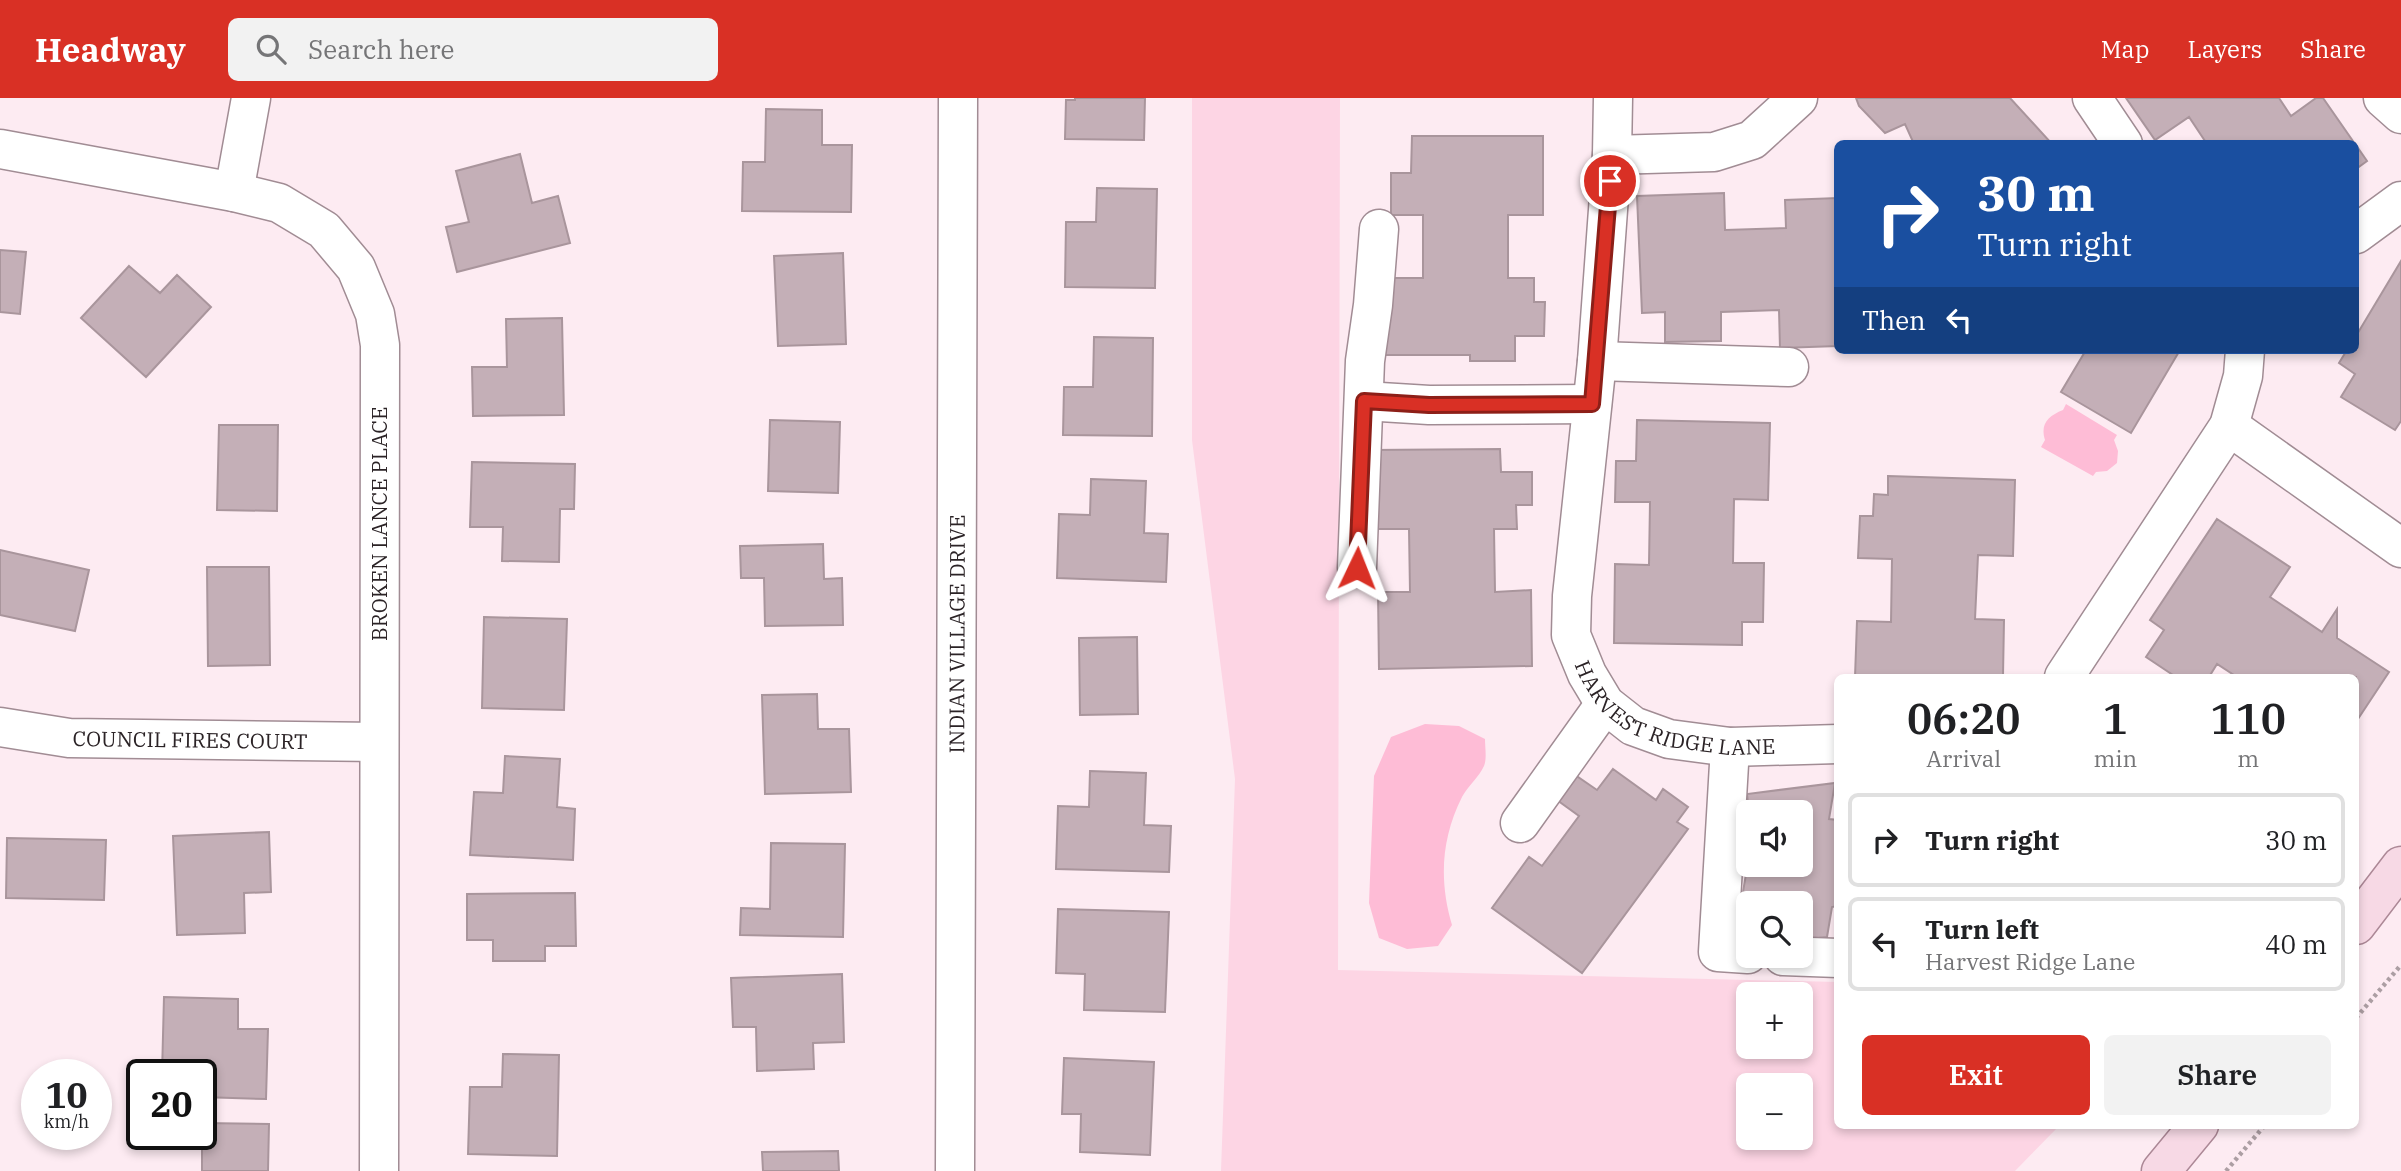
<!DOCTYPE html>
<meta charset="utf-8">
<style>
:root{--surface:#fff;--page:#f2f2f2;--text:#202124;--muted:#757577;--line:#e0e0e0;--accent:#d93025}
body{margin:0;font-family:"IBM Plex Serif",serif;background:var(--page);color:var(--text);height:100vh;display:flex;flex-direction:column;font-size:26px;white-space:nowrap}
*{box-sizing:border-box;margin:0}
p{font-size:23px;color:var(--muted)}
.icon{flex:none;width:38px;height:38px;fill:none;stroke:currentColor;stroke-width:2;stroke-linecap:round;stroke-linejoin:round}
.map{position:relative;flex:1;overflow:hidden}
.drawer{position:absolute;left:1834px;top:576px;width:525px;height:455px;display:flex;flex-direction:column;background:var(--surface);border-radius:10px;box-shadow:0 4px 10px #0003}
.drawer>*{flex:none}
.guide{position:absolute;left:1834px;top:42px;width:525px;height:214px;border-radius:10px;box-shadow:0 4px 10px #0003;background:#1a4fa0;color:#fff;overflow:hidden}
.tools{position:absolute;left:1736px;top:702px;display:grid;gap:14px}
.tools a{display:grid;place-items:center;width:77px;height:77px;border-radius:10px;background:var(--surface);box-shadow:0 4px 10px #0003;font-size:35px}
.speed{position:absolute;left:21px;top:961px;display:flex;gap:14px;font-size:35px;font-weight:700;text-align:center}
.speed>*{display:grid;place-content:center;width:91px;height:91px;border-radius:50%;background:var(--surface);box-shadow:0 4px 10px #0003;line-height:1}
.speed small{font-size:18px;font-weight:400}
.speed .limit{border:4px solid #111;border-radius:10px;background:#fff;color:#111}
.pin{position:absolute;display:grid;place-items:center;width:60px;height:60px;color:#fff;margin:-30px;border:4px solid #fff;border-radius:50%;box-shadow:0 2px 7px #0007}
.me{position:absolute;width:77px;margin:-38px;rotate:2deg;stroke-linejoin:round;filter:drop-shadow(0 0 5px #0008)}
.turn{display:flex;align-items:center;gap:24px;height:147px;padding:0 28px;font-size:32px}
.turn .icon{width:91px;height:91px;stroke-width:2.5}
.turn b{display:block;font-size:49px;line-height:60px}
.then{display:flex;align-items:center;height:66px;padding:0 28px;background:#0003;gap:14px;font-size:26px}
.eta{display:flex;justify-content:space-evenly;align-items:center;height:119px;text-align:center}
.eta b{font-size:42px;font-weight:600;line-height:49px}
.button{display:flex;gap:14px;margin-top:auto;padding:14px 28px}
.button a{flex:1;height:80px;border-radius:10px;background:var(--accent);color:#fff;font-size:28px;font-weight:600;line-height:80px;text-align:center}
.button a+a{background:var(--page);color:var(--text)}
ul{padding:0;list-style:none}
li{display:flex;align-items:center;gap:21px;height:94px;margin:0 14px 10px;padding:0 14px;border:4px solid var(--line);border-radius:10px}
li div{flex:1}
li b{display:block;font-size:26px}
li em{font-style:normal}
header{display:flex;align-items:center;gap:42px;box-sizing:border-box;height:98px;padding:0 35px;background:var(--accent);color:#fff}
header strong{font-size:33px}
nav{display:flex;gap:38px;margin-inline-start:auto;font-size:24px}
.search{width:490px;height:63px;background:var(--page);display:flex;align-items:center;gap:18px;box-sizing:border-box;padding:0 24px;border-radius:10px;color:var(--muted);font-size:26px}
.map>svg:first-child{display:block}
.green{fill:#fdd5e4;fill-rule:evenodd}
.water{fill:#febcd6}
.building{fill:#c4afb7;stroke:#a9959c;stroke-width:2}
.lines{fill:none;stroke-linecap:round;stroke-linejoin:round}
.minor-casing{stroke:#a18c94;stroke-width:41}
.major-casing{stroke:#ac8896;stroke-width:41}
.path{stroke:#ac9ea3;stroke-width:4.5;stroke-dasharray:3.5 3.5;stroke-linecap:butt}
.minor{stroke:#fff;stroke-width:38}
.major{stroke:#f7d9e5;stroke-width:38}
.route-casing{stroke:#8d1f18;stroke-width:18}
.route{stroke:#d93025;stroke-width:12}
.labels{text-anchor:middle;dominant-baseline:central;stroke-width:7;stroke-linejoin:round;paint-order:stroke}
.street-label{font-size:21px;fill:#2b2326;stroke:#fff}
</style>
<header>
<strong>Headway</strong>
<div class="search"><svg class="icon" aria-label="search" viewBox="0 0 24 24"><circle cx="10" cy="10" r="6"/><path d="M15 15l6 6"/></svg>Search here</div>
<nav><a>Map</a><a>Layers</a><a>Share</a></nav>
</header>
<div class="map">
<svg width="2401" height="1073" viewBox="0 0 2401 1073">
<rect width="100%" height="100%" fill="#fdebf2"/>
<path class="green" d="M1192,0H1340L1338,872L1837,884L1838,1027H2060L2015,1073H1221L1235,681L1192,342ZM1748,896H1801V948H1748ZM1748,987H1801V1040H1748Z"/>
<path class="water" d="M2066,306L2117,337L2114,342L2118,353L2117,365L2107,373L2096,374L2093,378L2041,349L2045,342C2040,326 2048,318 2063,312Z
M1425,626L1459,628L1485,641C1485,649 1487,661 1484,668C1479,679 1468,688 1462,699C1441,741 1439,783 1452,827L1438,848L1407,851L1379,840L1369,805L1374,678L1391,639Z"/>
<path class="building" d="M1075,0H1145L1144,42L1065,41L1066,2H1075Z
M1856,0H2010L2052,46H1914L1905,26L1885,35L1859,8Z
M2126,0H2279L2291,18L2316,0H2323L2355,46H2207L2189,19L2155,42Z
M766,11L822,12V47H852L851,114L742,113L743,64H765Z
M1412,38H1543V117H1508V180H1534V204H1545L1544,238H1515V263H1470V257H1384V180H1423V117H1391V75H1411Z
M2356,47L2367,63L2356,71Z
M520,56L532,105L558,98L570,145L457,174L446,129L469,124L456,73Z
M1097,90L1157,91L1155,190L1065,189L1066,124H1096Z
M1724,95L1725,132L1786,130L1785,102L1838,100V248L1780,250L1779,212L1721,214V243L1665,244V214L1642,215L1637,98Z
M0,152L26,154L20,216L0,214Z
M843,155L846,246L778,248L774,158Z
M2401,163V323L2395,332L2341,299L2355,276L2339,265L2347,252H2356V238Z
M129,168L160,195L177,177L211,209L146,279L81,220Z
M562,220L564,317L473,318L472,269H507L506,221Z
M1094,239L1153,240L1152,338L1063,337L1064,289H1093Z
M2086,252H2180L2131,335L2061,294Z
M770,322L840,324L838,395L768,393Z
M1637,322L1770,325L1768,402L1734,401L1733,465H1764L1763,524H1742V547L1614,545L1615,466L1649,467L1650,404H1615L1616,363H1636Z
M219,327H278L277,413L217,412Z
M1500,351L1501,374H1532V407H1516L1517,431H1494L1495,494L1531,492L1532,568L1379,571L1378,494H1410L1409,431H1371L1370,352Z
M472,364L575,366L574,411H560L559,464L502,463L503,429H470Z
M1888,378L2015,382L2013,458L1978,457L1975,521L2004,522L2003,578L1855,579L1857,523L1891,524L1892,461L1858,460L1860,418H1873L1874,396L1888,397Z
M1091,381L1146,383L1144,435L1168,436L1166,484L1057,480L1059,416L1090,417Z
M2217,421L2290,469L2270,499L2322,534L2337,511V540L2389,574L2356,624V579H2237L2217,566L2209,579H2176L2146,559L2164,532L2150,522Z
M823,446L824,481L842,480L843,527L765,528L764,480H741L740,448Z
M0,452L89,472L75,533L0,517Z
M207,469H269L270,567L208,568Z
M484,519L567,521L564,612L482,610Z
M1137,539L1138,616L1080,617L1079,540Z
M817,596L818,631H849L851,694L765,696L762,597Z
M505,658L560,661L557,709L575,711L573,762L470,757L474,694L503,695Z
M1613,671L1656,702L1663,691L1688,709L1677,724L1688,731L1582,875L1492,810L1529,759L1542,768L1579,718L1557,702L1575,677L1597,692Z
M1090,673L1146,675L1144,727L1171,728L1169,774L1056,771L1058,708L1089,709Z
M1835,685L1829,721L1838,722V808L1832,809L1827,839L1801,842V805L1745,806L1743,794L1748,764V766H1801V714H1749L1747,696Z
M269,734L271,794L244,795L245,835L177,837L173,738Z
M7,740L106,742L104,802L6,800Z
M771,745L845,746L843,839L740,837L741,810L770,811Z
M575,795L576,848H545V863H493V842H467V796Z
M1058,811L1169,814L1165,914L1084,912L1085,876L1056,875Z
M842,876L844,944L813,945L814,971L757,973L756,929H733L731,880Z
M164,899L238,901V931H268L266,1001L201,999V976H162Z
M503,956L559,957L557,1058L468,1056L470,989H502Z
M1064,960L1154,964L1150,1057L1080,1054L1081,1016H1062Z
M201,1025L269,1026L268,1073H202V1045L171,1044V1036H201Z
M838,1053L839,1073H763L762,1054Z"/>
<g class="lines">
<defs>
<g id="minor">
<path id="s1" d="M1613,0L1612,57L1597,263L1572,498L1571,537L1587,576L1605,606L1633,628L1669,641L1730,649L1838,646"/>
<path d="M2092,0L2123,46"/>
<path d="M2383,0L2401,16"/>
<path d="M0,51L234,94L279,105L324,132L356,170L375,216L380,247L379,1073"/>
<path d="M1612,57L1714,54L1752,42L1798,0"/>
<path d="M234,94L251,0"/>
<path d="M2356,136L2401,103"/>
<path d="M1597,263L1789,269"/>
<path d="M1364,303L1429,307L1592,306"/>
<path d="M2229,328L2401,450"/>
<path d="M1357,470L1365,263L1373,207L1379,131"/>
<path d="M2064,579L2229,328L2243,278L2245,252"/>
<path id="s2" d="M0,629L69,640L379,644"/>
<path d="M1730,649L1718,854L1748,856"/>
<path d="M1520,725L1605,606"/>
<path d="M1783,858L1838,860"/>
<path id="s3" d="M955,1073L958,0"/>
</g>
<path id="major" d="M2356,827L2401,768
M2161,1073L2199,1027"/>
</defs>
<use href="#minor" class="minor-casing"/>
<use href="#major" class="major-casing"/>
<path class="path" d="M2356,920L2401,867
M2226,1073L2265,1027"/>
<use href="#minor" class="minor"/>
<use href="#major" class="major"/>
</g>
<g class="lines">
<defs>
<path id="route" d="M1357,470L1364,303L1429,307L1592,306L1610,83"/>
</defs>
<use href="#route" class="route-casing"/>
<use href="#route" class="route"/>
</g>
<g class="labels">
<g class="street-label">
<text transform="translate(379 426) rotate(-90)">BROKEN LANCE PLACE</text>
<text stroke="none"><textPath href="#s3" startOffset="537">INDIAN VILLAGE DRIVE</textPath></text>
<text stroke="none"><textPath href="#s1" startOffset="682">HARVEST RIDGE LANE</textPath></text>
<text stroke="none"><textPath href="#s2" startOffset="191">COUNCIL FIRES COURT</textPath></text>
</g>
</g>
</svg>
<div class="tools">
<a><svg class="icon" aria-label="sound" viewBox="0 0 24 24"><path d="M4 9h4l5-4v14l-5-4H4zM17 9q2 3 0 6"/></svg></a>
<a><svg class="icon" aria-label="search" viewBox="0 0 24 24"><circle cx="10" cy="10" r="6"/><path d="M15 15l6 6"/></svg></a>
<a>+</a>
<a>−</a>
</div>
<div class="speed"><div>10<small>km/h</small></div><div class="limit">20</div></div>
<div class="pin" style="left:1610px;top:83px;background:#d93025"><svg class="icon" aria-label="arrive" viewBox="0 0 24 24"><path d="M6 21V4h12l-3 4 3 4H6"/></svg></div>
<svg class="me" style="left:1357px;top:470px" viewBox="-20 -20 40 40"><path d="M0-17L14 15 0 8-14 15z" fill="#d93025" stroke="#fff" stroke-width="4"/></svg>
<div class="guide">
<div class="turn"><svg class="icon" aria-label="right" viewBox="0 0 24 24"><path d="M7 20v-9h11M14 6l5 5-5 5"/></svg><div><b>30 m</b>Turn right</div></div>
<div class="then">Then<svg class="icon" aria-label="left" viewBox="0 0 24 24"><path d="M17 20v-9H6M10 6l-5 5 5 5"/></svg></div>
</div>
<section class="drawer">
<div class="eta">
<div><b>06:20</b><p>Arrival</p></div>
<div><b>1</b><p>min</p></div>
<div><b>110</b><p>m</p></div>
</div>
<ul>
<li><svg class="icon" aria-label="right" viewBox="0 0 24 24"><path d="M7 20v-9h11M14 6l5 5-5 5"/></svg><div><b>Turn right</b></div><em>30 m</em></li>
<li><svg class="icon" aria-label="left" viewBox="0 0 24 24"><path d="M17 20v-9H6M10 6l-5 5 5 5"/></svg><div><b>Turn left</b><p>Harvest Ridge Lane</p></div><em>40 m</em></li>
</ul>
<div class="button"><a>Exit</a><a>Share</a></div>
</section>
</div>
